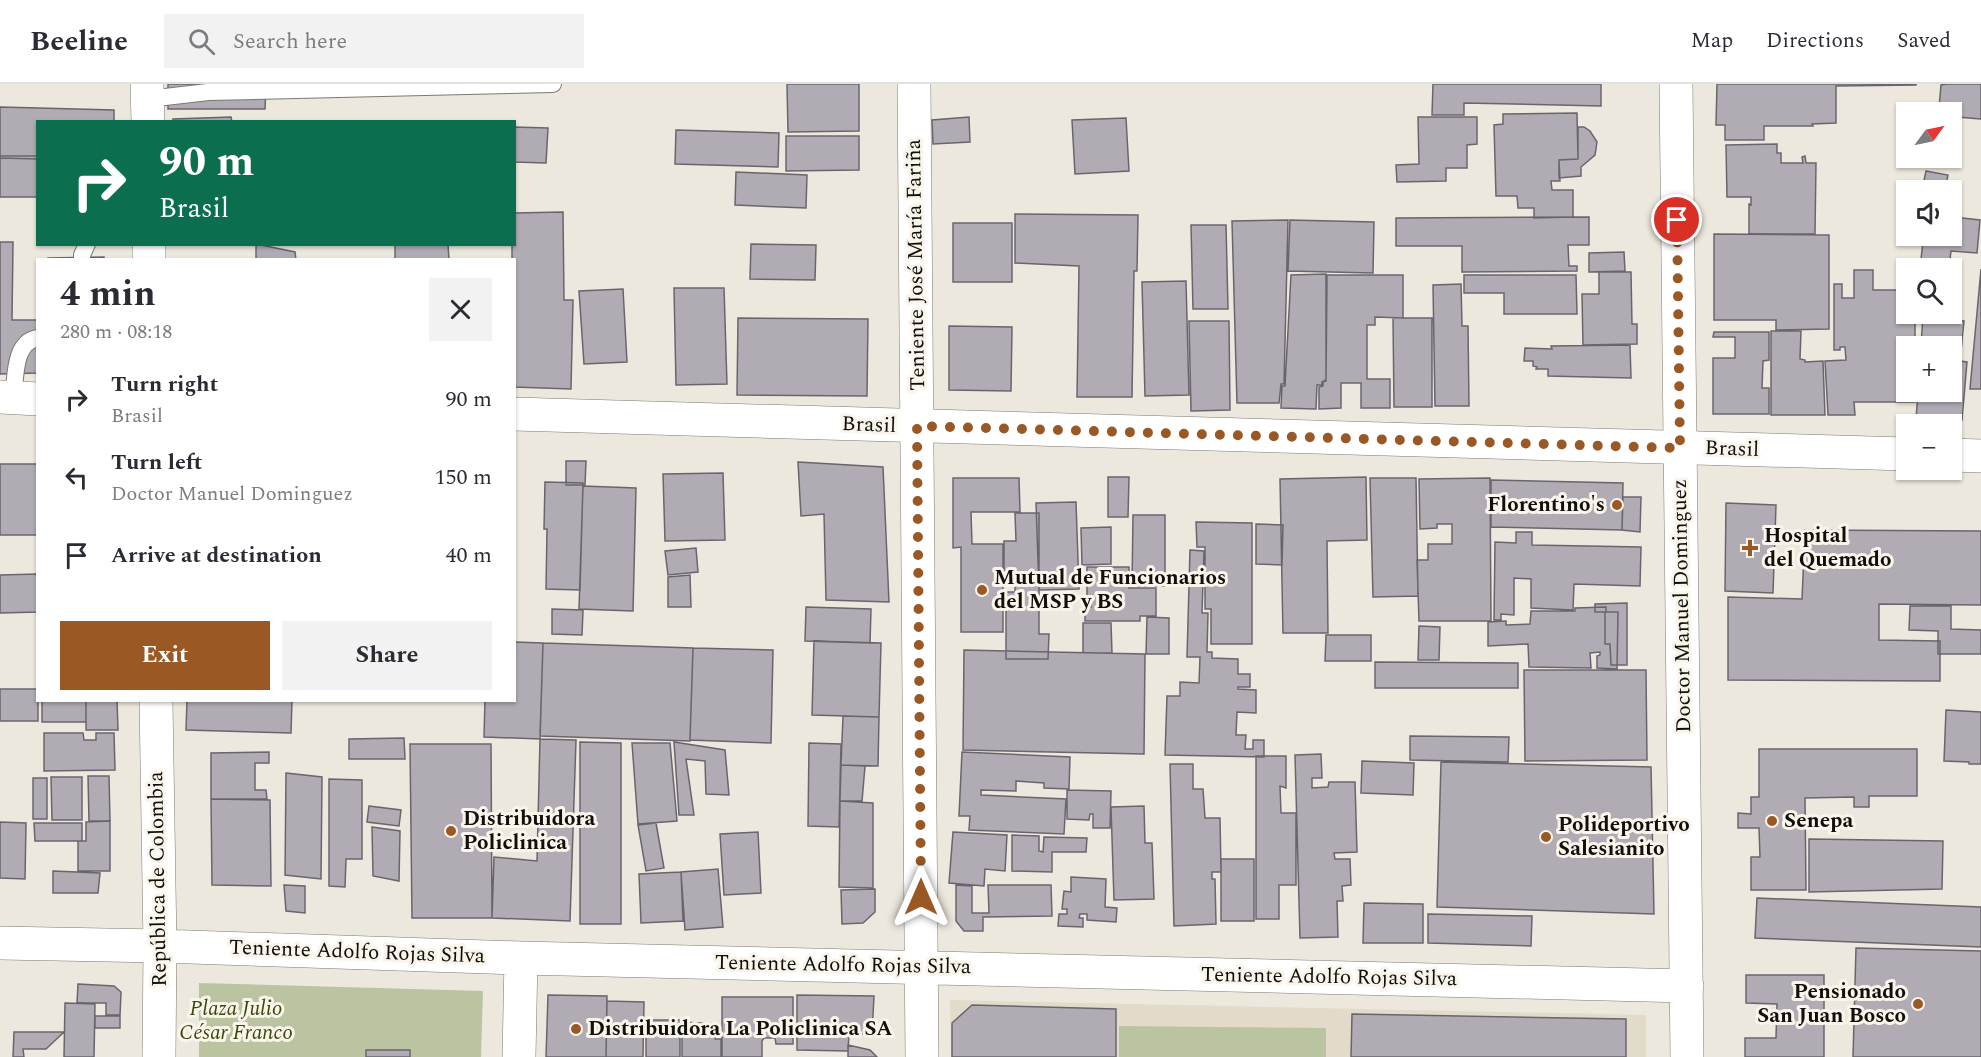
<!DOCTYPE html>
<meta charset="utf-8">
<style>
:root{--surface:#fff;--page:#f2f2f3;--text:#2b2b33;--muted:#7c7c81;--line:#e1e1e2;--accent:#995824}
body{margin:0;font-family:Spectral,serif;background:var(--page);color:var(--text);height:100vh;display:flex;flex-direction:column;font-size:22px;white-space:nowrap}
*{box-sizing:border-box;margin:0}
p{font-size:20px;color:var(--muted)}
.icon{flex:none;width:33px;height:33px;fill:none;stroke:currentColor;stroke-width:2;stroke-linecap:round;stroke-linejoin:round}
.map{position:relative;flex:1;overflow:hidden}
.panel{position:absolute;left:36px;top:174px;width:480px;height:444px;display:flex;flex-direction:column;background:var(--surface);border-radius:0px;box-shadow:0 2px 4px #0004}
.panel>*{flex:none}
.banner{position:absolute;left:36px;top:36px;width:480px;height:126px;border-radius:0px;box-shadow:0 2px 4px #0004;background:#0b6e4f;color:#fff;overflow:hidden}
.needle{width:39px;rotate:57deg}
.buttons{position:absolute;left:1896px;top:18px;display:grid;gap:12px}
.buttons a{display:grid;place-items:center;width:66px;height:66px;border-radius:0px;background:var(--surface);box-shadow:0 2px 4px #0004;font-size:30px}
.pin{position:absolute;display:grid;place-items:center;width:51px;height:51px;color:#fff;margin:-26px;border:3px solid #fff;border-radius:50%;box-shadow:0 2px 6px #0007}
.me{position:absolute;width:66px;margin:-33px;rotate:0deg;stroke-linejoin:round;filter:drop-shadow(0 0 4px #0008)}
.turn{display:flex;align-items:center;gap:21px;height:126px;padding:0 24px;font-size:27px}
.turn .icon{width:78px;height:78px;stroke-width:2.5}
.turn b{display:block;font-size:42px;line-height:51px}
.round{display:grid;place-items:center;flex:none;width:63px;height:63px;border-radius:0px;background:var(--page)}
.summary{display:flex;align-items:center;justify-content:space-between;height:102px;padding:0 24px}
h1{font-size:36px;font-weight:700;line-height:45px}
.primary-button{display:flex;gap:12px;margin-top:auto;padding:12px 24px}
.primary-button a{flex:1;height:69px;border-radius:0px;background:var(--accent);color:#fff;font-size:24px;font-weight:700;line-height:69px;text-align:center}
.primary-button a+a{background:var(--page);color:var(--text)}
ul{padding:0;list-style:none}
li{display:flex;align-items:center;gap:18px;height:78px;padding:0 24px}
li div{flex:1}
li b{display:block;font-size:22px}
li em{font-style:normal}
header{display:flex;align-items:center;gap:36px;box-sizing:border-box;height:84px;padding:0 30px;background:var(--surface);border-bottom:2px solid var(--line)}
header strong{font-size:28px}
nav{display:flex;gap:33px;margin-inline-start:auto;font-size:21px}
.search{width:420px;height:54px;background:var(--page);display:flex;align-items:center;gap:15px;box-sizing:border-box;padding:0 21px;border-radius:0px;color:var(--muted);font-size:22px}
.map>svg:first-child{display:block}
.built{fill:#e3dbca}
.green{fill:#bbc4a1}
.building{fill:#b1abb4;stroke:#6a656d;stroke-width:1.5}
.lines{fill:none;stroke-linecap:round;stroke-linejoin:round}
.service-casing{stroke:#7d7970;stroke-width:18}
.minor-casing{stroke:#7d7970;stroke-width:34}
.primary-casing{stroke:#7d7970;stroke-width:34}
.service{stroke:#fff;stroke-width:16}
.minor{stroke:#fff;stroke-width:33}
.primary{stroke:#fff;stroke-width:33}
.route{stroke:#995824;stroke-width:10;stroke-dasharray:0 18}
.poi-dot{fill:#995824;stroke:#faf5eb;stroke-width:2}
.labels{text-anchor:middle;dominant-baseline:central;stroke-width:6;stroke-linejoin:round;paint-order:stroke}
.street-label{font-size:21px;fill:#100f0b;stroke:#faf5eb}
.poi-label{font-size:21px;font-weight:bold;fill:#100f0b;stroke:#faf5eb;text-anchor:start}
.park-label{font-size:21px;font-style:italic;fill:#3c460b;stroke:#faf5eb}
</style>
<header>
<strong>Beeline</strong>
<div class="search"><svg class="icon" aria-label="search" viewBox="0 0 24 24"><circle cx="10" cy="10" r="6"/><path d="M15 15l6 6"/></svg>Search here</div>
<nav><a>Map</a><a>Directions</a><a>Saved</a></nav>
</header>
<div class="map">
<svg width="1981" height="973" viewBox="0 0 1981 973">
<rect width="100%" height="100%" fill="#ece8dd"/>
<path class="built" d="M950,916L1646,931V973H951Z"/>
<path class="green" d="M199,899L483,907L481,973H199Z
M1119,942L1326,944V973H1119Z"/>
<path class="building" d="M168,0H266L265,25H168Z
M787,0H859V47L788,48Z
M1433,0H1601V22L1464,19V31H1432Z
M1717,0H1916V1L1836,2V39L1812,40L1813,42H1764V56H1725V41H1716Z
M1947,0H1981V35L1957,33V26L1939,24L1941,1Z
M0,23L114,26V38H38V75L0,74Z
M1577,29L1578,75L1559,76L1560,97H1551L1552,106H1573V133L1534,134V124H1518L1517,112H1496L1494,41L1503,40V30Z
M231,33L232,38H173V35Z
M969,33L970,58L933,60L932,36Z
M1418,33H1477V60L1467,61V84H1446V97L1397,98L1396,81L1419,80Z
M1126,34L1129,87L1075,90L1072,36Z
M514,43L548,44L546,79L514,78Z
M1578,43H1584L1590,47L1597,58L1595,71L1581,83V92L1559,94V76L1578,75Z
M676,46L779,49L778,83L675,80Z
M786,52H859V86L786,87Z
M1777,60V69H1781V79H1803L1802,73L1805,72L1806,79H1816L1815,150H1749V120L1751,121V113H1727L1726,61Z
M0,72H38V113H0Z
M1926,87L1948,91L1945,106H1922Z
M736,88L807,91L806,124L735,121Z
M563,128L564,216H573L571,305L514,303V176H512V160H514V129Z
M1015,130L1138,131L1137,187H1134L1132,313H1077L1079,182L1015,179Z
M1589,133V161H1568L1569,182H1577V187L1462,188V162H1396V134Z
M1953,133L1980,136L1977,169L1951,167L1949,184H1920L1923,157L1939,160L1951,158Z
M1288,136L1284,300H1281L1279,319H1237L1232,137Z
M1290,136L1374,138L1373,189L1288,187Z
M953,139H1012V198H953Z
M1191,141H1226L1228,225H1193Z
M1714,150L1829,151V245L1776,246V236H1714Z
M0,158H13L12,236H38V289L0,290Z
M256,160L295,168L296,176H256Z
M395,160H448L449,176H395Z
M751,160L816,161L815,196L750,195Z
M1624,168L1625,187L1589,188V169Z
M104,173V176H48V174Z
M1981,185V305H1970Z
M1854,186H1873V206H1906V230H1915V262H1906V308H1915V318H1854L1855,331H1828L1825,277L1846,276L1845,263H1840V266H1834V200H1842V214H1854Z
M1599,188H1631L1632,240H1637V260L1583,261L1582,210H1599Z
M1326,190V296L1322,298V301H1317L1316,325L1281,324L1282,302H1285L1291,191Z
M1327,191H1403V234L1375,233V241H1367V295H1390V324H1361V299H1341V324L1319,325V303L1323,302V298L1326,297Z
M1464,191H1576L1577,230H1504V209H1464Z
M1186,197L1189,311L1145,312L1142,198Z
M1461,200L1462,242H1468L1469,322H1435L1433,201Z
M674,204H724L727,300L676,301Z
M623,205L627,278L584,280L579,207Z
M1923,230H1945L1944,236L1964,237L1960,277L1967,278L1962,336L1916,335L1918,308H1952V262H1921Z
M738,234L868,235L867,312L737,311Z
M1393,234H1432V323H1394Z
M1189,237H1229L1230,326L1191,327Z
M949,242L1012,243L1011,307L949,306Z
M1771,247H1801L1800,275L1805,276V278L1823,277L1825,331H1771Z
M1714,248H1769V276L1763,277L1762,304H1769V330H1713V274H1735V253H1713Z
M1630,261L1631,294L1548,292V285H1536L1537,283L1533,282V277H1524L1525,264L1552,265L1551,262Z
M566,377H586L585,401H566Z
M798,378L883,383L889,518L826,516L824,430L801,432Z
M0,380H38V451H0Z
M723,389L725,456L665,457L663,390Z
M1108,393H1129L1128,433H1108Z
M1366,393L1367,456L1327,457L1328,549H1283L1280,395Z
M953,394H1019L1020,428H971L972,460H1003V548H961V463L953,464Z
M1370,394H1416L1418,512L1373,513Z
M1490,394L1491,537H1419L1417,476H1428V460H1452V440H1437V444L1420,445L1419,395Z
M1491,396L1623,399L1622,446L1491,443Z
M545,398L583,399L580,506L546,505L547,445H544Z
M583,402L636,404L633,527L579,525Z
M1623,413H1641L1640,448L1622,446Z
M1076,418L1079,505L1039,506L1036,419Z
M1726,419L1776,421L1773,509L1725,507Z
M1015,429H1039V550H1049L1048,575H1006V508H1015V501H1004V457H1016Z
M1133,431H1165V502H1132Z
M1196,438L1252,439V560H1211V525H1205V463H1197Z
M1256,440L1283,441L1282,481L1256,480Z
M1111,443V480L1082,481L1081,444Z
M1805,446L1981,447V521L1879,520V556L1940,557V597L1728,596V513L1802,515Z
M1516,448H1532V461L1641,463L1640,502L1574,500L1573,526L1531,524V495L1514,494V531L1501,530V536H1494L1495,458L1516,459Z
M696,464L698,488L668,491L665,467Z
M1190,466L1204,467L1202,529H1208L1207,568H1212V574L1238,575V590H1250V603H1238V605L1256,606V629L1237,628L1236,651H1246L1245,665H1253V656H1264V673L1165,671L1167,612H1180V598L1199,599L1200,573H1187Z
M1087,483H1129V504H1156V532H1140V537H1085V523H1091V512H1087Z
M38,490V528L0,529V491Z
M690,491L691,523H668V493Z
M1627,519V581H1611L1610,560H1605V528H1595V520Z
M1910,522H1951V545L1981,546V570H1938V547L1909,546Z
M806,523L871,525L870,559L805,557Z
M1606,523V528H1618L1617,585L1597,584V572L1600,571V568L1590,569L1591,584L1529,583L1528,560L1488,562V538L1506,537V541L1530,540L1531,527H1575V524Z
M552,525L583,526L582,551L552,550Z
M1147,533L1169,534V570H1146Z
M1083,539H1111L1112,569H1083Z
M1419,542L1440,543L1439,576H1418Z
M1326,551H1371V577H1325Z
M814,557L881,559L879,633L812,631Z
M514,558L543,559L540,655L484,653L485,616H514Z
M543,559L693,564L690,657L540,652Z
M693,564L773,566L771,659L690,656Z
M964,566L1145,570L1144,670L963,666Z
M1375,578L1518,579V604H1375Z
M1524,586H1646L1647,676L1525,677Z
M0,605H38V637H0Z
M42,616H86V638H42Z
M86,616H117L118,646H86Z
M187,616H292L291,649L186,646Z
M1946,626L1981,628V680H1969V678L1944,677Z
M843,632L879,633L878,682L841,681Z
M44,649H83L84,656H96V649H114L115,686L44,687Z
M1410,652L1509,653L1508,678L1410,676Z
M404,654L405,675H349V655Z
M540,655L576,656L570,837L492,834L494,773L537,777Z
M580,658L621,659V840H580Z
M674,658L725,666L729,711L706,710L705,677L686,675L694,731H679Z
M632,659H670L677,737L638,740Z
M809,659L841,660L839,743L808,742Z
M410,660H491L492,834H412Z
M1759,665H1917V712H1869V723H1854V713L1805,714L1806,806H1751V773H1760L1759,744H1738V729L1751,730V713H1759Z
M269,668V679H255V706H266L267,715H211V669Z
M962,668L1070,673L1069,705L1044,704V699L1016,697V707L981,706V711L1066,715L1064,750L969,746L970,732H959Z
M1321,670L1322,694H1312V704L1328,703L1329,698H1355L1357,768L1334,769L1335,775H1350L1351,801L1342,802L1343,817H1337L1338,853L1300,854L1295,671Z
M1256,672H1286V704L1280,702L1281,729H1296V801H1279V835H1256Z
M1362,677L1414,679L1413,711L1361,709Z
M1441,678L1651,683L1654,830L1437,823Z
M1170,680H1193V705H1203L1205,734H1220L1221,788H1212V795H1215L1216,840L1174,842Z
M841,681L865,682L862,717H840Z
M286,689L322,693L321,795L285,791Z
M88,692H109L110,737H89Z
M51,693H82V736H52Z
M33,694H47V735H33Z
M329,695L362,696V775H346L345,803L329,802Z
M1067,706L1111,707L1110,744H1093V730H1090L1089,736L1067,735Z
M211,715L270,716L271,802L212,801Z
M840,717L873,719V804L839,803Z
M369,722L401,726L399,742L367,738Z
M1144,722L1145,759H1152L1154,815L1114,816L1111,723Z
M110,737V787H78V757H86V738Z
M0,738L26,739L25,795L0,794Z
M34,739H82V757H35Z
M656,739L664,784L646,787L638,741Z
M372,743L400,747L399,797L373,792Z
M758,748L761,809L724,811L720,750Z
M953,748L1007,751L1005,787L985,785L984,802L949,799Z
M1012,751L1039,752V767L1043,768L1044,753L1087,754L1086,768H1052V788L1012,787Z
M1809,755L1943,757L1942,805L1809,808Z
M1221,775H1254V837H1221Z
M718,785L723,843L685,846L681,788Z
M53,787L100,789L98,809H53Z
M681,788L683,837L641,839L639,790Z
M1071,793L1106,795L1105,823L1117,824L1116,838L1087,836V830H1080L1079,834H1083V843L1058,842L1059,830H1067V825H1062L1064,807L1071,808Z
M284,801L305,802V829L286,827Z
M956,801L972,802V829H989L988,801H1051L1052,832L983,833V847H964L956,837Z
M875,805V828L863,839L842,840L841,806Z
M1757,814L1981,823V863L1755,854Z
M1364,819L1423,820V859H1363Z
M1428,830L1532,832L1531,862L1428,859Z
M1856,864L1981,867V973H1853Z
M1746,891H1824V973H1745V954H1776L1777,920L1746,919Z
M78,900L114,902L121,908L120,931H106V919H77Z
M548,911L607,912L606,973H546Z
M797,911L874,912L872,950H849L848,967L797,966Z
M722,913H793V960H776L775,954H764L762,957V973H722Z
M607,917L644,918L643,973H606Z
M65,919L95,920L94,973H64Z
M972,921L1116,925V973H952V939Z
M1352,930L1626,935V973H1351Z
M95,932H120V944H95Z
M646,936H680V973H646Z
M682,938L717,940L715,955H721V973H682Z
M14,948H64L46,965H23L24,973H13Z
M848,961L870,966L877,973H848Z
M366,966H410V973H366Z"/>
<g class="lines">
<defs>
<path id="service" d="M148,15L208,8L553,0
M82,176V171L87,160
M13,314C16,294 13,258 38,254"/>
<path id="minor" d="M147,0L148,38
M914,0L922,973
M1676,0L1687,973
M149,160V176
M156,616L160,862L159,973
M0,859L160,862L521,874L1687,902
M519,973L521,874"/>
<path id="primary" d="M0,313L38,315
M514,330L1906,370
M1952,371L1981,372"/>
</defs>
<use href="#service" class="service-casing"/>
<use href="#minor" class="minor-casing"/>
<use href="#primary" class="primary-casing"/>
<use href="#service" class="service"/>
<use href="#minor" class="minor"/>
<use href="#primary" class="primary"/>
</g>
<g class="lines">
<path class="route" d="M921,813L917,342L1680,364L1677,136"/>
</g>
<g class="poi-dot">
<circle cx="1617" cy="421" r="6"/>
<path d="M1747 455h6v6h6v6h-6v6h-6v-6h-6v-6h6z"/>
<circle cx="982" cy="506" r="6"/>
<circle cx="1772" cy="737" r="6"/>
<circle cx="451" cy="747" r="6"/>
<circle cx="1546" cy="753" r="6"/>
<circle cx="1918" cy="920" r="6"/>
<circle cx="576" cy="945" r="6"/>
</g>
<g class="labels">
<g class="street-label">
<text transform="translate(916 181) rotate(-91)">Teniente José María Fariña</text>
<text transform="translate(869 341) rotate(2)">Brasil</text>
<text transform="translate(1732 365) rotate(2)">Brasil</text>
<text transform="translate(1682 522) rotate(-91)">Doctor Manuel Dominguez</text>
<text transform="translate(158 795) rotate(-91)">República de Colombia</text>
<text transform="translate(357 868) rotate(2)">Teniente Adolfo Rojas Silva</text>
<text transform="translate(843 881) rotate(1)">Teniente Adolfo Rojas Silva</text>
<text transform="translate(1329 893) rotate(1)">Teniente Adolfo Rojas Silva</text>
</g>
<g class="poi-label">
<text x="1605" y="421" text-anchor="end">Florentino's</text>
<text x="1764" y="452">Hospital<tspan x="1764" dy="24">del Quemado</tspan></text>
<text x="994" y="494">Mutual de Funcionarios<tspan x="994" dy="24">del MSP y BS</tspan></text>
<text x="463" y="735">Distribuidora<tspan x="463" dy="24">Policlinica</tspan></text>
<text x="1784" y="737">Senepa</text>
<text x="1558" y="741">Polideportivo<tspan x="1558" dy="24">Salesianito</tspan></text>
<text x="1906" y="908" text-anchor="end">Pensionado<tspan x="1906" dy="24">San Juan Bosco</tspan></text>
<text x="588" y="945">Distribuidora La Policlinica SA</text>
</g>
<g class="park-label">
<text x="236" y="925">Plaza Julio<tspan x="236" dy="24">César Franco</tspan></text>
</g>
</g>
</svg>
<div class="buttons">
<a><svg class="needle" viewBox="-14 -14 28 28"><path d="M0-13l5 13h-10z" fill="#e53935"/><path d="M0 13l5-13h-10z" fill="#7c7c81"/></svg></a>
<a><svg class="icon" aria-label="sound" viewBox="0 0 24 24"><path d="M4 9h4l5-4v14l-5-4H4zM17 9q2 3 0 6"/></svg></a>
<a><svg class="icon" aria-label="search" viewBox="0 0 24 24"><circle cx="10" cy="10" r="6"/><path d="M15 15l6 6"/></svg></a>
<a>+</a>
<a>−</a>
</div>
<div class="pin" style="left:1677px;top:136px;background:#d93025"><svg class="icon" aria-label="arrive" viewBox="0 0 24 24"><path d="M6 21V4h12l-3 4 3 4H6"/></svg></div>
<svg class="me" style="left:921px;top:813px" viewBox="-20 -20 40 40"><path d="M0-17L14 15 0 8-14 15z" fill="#995824" stroke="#fff" stroke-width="4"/></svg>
<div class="banner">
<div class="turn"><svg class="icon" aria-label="right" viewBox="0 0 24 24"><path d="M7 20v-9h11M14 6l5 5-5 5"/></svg><div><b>90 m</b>Brasil</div></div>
</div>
<section class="panel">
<div class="summary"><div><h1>4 min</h1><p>280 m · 08:18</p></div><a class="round"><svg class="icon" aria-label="close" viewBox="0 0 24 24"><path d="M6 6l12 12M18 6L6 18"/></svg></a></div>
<ul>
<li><svg class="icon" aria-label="right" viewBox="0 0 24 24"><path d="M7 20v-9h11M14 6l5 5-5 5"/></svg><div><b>Turn right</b><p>Brasil</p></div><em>90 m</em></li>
<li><svg class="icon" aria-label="left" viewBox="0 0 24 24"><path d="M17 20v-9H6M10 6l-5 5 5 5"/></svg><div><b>Turn left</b><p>Doctor Manuel Dominguez</p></div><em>150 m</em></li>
<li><svg class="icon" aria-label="arrive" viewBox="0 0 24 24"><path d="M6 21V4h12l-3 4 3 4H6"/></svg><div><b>Arrive at destination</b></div><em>40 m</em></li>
</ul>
<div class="primary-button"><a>Exit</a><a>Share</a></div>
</section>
</div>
